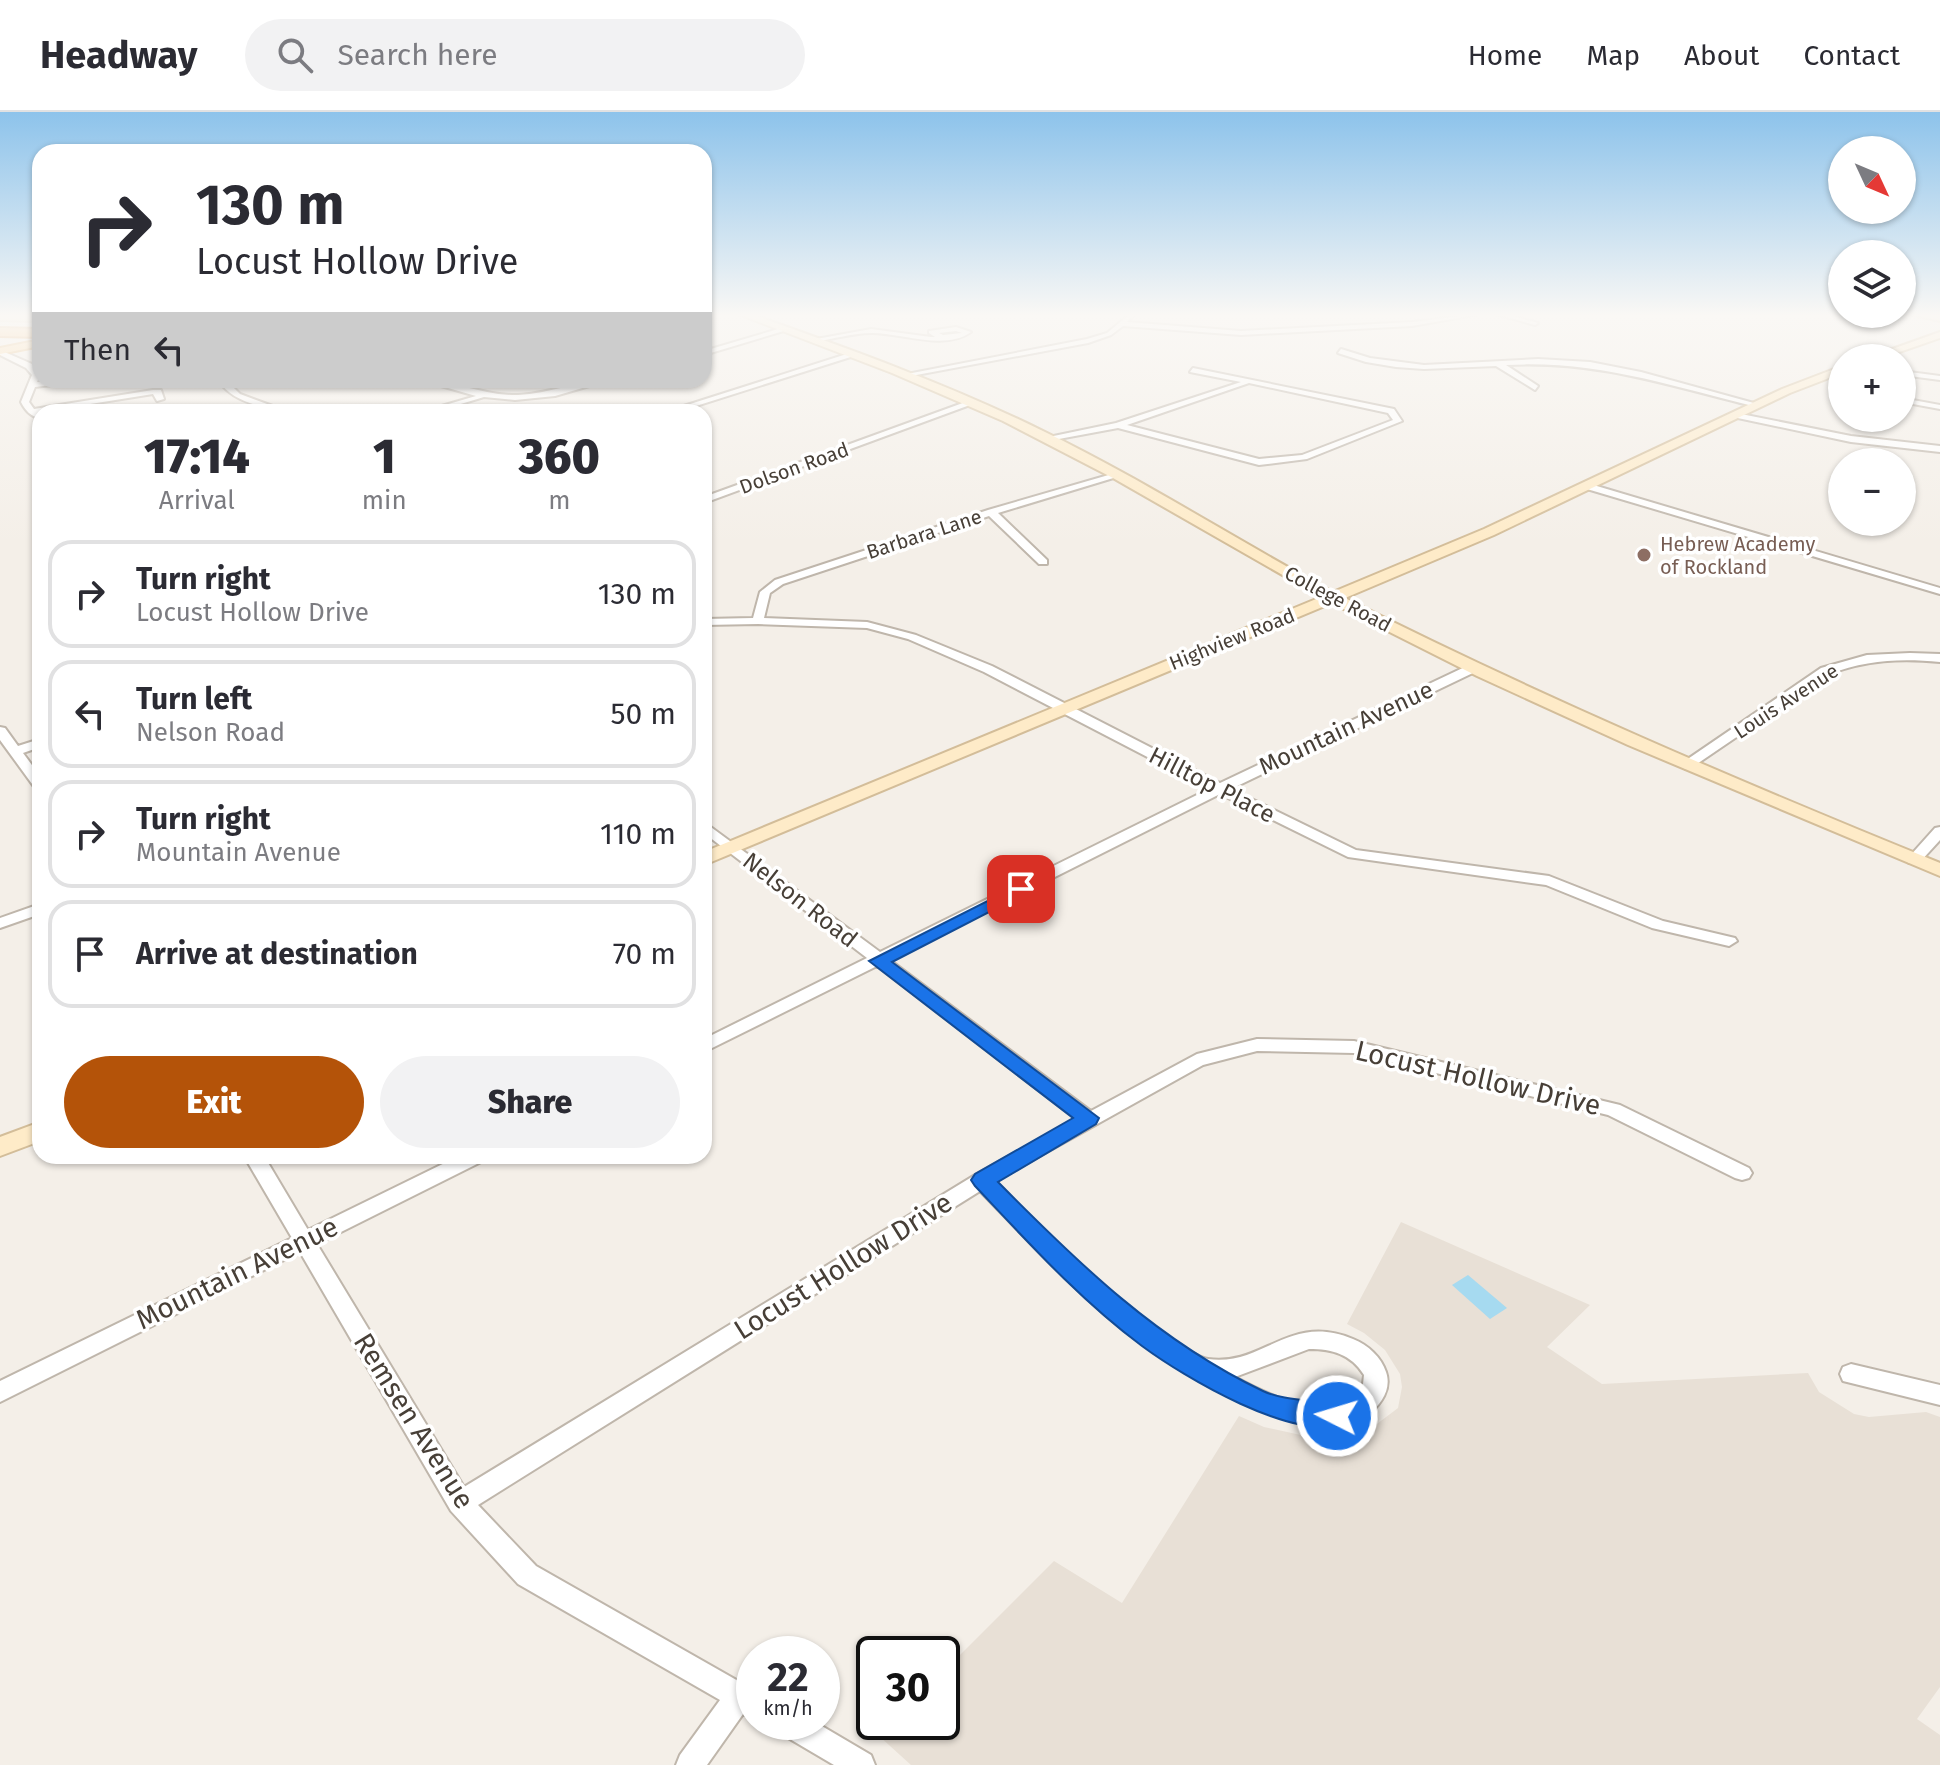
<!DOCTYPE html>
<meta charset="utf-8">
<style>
:root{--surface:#fff;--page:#f2f2f3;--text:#2b2b33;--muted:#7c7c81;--line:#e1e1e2;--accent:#b45309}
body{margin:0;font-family:"Fira Sans",sans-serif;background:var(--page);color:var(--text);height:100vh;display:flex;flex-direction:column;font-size:30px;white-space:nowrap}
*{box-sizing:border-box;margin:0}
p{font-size:26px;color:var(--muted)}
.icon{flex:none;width:44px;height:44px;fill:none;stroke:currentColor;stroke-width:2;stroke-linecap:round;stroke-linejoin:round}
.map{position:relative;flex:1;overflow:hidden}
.side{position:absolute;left:32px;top:292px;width:680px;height:760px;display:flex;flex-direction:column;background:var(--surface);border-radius:24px;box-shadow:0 2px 6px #0004}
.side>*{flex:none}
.guide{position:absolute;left:32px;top:32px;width:680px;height:244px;border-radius:24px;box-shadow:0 2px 6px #0004;background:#fff;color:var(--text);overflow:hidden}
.needle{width:52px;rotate:134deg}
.tools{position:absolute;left:1828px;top:24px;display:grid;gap:16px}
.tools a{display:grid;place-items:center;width:88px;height:88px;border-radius:50%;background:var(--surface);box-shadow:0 2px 6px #0004;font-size:40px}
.speed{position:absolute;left:736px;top:1524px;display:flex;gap:16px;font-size:40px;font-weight:700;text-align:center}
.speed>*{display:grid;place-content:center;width:104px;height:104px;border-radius:50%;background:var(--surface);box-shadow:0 2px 6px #0004;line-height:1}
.speed small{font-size:20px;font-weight:400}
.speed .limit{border:4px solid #111;border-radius:12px;background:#fff;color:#111}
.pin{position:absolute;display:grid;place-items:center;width:68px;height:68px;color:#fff;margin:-34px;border-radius:16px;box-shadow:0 4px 12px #0006}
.me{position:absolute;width:88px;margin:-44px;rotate:275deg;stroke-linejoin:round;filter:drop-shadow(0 0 6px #0008)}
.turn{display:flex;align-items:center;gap:28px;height:168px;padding:0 32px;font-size:36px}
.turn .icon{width:104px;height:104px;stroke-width:2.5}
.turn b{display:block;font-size:56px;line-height:68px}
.then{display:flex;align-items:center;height:76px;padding:0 32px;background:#0003;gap:16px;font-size:30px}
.eta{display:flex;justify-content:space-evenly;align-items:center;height:136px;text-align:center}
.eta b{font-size:48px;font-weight:800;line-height:56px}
.button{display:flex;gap:16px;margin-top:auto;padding:16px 32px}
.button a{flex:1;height:92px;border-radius:48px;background:var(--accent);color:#fff;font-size:32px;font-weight:800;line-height:92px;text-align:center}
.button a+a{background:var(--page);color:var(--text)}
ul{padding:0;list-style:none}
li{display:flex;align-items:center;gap:24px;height:108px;margin:0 16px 12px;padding:0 16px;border:4px solid var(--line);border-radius:24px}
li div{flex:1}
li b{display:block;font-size:30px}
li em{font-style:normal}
header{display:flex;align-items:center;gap:48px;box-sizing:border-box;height:112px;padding:0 40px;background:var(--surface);border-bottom:2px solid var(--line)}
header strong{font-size:38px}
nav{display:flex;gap:44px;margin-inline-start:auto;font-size:28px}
.search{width:560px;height:72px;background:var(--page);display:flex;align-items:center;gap:20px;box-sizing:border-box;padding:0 28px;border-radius:44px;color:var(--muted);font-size:30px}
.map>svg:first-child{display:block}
.residential{fill:#e8e0d6}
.water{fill:#a6daf0}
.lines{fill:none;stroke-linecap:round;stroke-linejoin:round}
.street-casing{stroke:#bfb6ab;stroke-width:4}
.secondary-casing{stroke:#d3bd99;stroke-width:4}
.primary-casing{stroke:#e2b068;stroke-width:4}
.highway-casing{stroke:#dc8e3b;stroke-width:4}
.street{fill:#fff;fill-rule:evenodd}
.secondary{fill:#feebc8;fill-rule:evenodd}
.primary{fill:#fdd598;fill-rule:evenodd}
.highway{fill:#fcbb6b;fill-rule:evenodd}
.route{fill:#1a73e8;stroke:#114b97;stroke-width:2}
.education-dot{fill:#8d6e63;stroke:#fff;stroke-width:3}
.labels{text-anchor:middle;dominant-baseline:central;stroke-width:7;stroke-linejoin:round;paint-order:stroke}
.far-street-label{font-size:20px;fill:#473f37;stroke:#fff}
.far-education-label{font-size:20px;fill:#785e54;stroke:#fff;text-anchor:start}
.street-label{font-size:24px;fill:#473f37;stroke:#fff}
.near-street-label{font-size:28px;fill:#473f37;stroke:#fff}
</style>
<header>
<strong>Headway</strong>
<div class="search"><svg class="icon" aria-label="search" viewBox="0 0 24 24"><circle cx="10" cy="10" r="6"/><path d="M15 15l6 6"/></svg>Search here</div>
<nav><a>Home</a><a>Map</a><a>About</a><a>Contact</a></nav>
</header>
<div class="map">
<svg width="1940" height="1653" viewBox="0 0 1940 1653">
<rect width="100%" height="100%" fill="#f4efe8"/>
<path class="residential" d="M1401,1110L1590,1193L1547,1235L1602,1272L1808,1261L1819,1280L1854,1302L1869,1305L1926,1300L1940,1305V1575L1917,1607L1940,1623V1653H911L879,1624L893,1610H942V1561L1054,1449L1122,1491L1239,1304L1264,1315L1319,1327L1365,1321L1398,1296L1402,1275L1400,1262L1385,1238L1364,1221L1347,1212Z"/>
<path class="water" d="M1468,1163L1507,1196L1490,1207L1452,1173Z"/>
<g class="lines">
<defs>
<path id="street" d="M1130,202L1133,204L1127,210L1241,219L1412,210L1480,202L1412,214L1241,223L1123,214L1111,223L1088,231L911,264L907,262L1087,227L1107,221Z
M1496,202H1506L1538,211L1535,213Z
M785,215L787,218L704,243V239Z
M956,215L971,220C945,239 901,221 872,221C853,221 833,227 815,230L811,228L871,217L931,225H935L929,221V219ZM956,219L962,221L943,223L939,221Z
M1341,237L1370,246L1424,253L1538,247L1590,250L1641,260L1761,293L1757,295C1669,274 1598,248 1506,253L1538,274L1535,278L1496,254L1424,257L1396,255L1366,250L1338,241Z
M0,238L32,252L40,263L37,270L93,268L35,275L29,290L34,297L153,278H161L164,287L157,289L153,282L40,300V306C31,305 25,298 21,290L32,263L26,256L0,243Z
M853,240L860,242L677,300H665Z
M1193,256L1394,297L1402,309L1307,347L1259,353L1118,316L1048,329L1044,326L1116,311L1241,270L1190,260ZM1249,271L1388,301L1393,308L1302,343L1259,347L1127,313Z
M1902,259L1940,264V268L1902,263Z
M218,268H226L240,282L278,296L274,298C253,292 231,288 218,268Z
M420,268C453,268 484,284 518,283C549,282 579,268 610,268L555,284L515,288L484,285L434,300H421L476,284Z
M1902,286L1940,293V297L1902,290Z
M971,288L978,290L704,391V385Z
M1736,301L1851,324L1940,334V340L1851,330L1733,305Z
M1112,362L1120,364L998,401L1047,448V452H1039L989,404L783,472L770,481L764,506L867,510L916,523L992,554L1220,671L1469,553H1477V559L1231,677L1356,738L1549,764L1663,809L1735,826L1737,829L1729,834L1652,816L1546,773L1348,745L1220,682L890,848L1091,999L1197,942L1257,927L1354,929L1620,993L1749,1056L1752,1061L1749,1066L1742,1068L1735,1066L1608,1003L1354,941L1257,939L1203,953L995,1069C1051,1126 1104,1184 1171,1227C1182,1234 1195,1245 1208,1247C1263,1255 1289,1200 1353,1227C1368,1233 1381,1245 1386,1260C1392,1277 1381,1292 1369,1302C1311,1350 1156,1246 1110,1207C1063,1167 1022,1122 980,1079L478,1393L536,1454L754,1578V1607L743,1602L707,1653H676L680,1643L720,1588L518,1472L451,1399L300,1140L0,1290V1269L292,1126L244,1044H264L308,1118L459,1044H486L483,1049L317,1132L464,1375L975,1063L1076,1007L877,854L704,940V927L867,846L704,721V710L880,840L1209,677L984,560L908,527L867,516L758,512L704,513V507L753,506L760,480L775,468L988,398ZM1309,1237C1332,1237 1351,1242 1364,1263L1362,1281C1357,1285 1352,1290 1346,1292C1315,1305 1262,1280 1235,1265Z
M1590,372L1940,476V482L1587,377V373Z
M1910,541L1940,542V550C1901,546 1866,548 1829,562L1691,656L1686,657L1679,653L1821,556L1867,543Z
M0,615L5,616L18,634L40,627V635L23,641L40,664V677L35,676L0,628Z
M1940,715V728L1919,751H1909L1907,748L1909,745L1935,716Z
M40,792V802L0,816V806Z
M1851,1252L1940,1273V1293L1843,1269L1840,1262L1843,1255Z
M774,1610H815L871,1643L875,1653H834L778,1620Z"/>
<path id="secondary" d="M0,202L40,203V209L0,208Z
M738,202H751C850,237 950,273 1045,320C1144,368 1236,428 1333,480L1484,417L1782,277L1842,254V261L1790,281L1494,423L1345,486C1539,584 1738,669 1940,751V764L1628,633L1477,564L1332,491L704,753V740L1321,485L1113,366L1003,309L892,261Z
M1911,202L1940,203V209Z
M1940,220V226L1882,246H1867Z
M40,1010V1029L0,1044V1025Z"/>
<path id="primary" d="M40,228V234L0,242V236Z"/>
<path id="highway" d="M0,216L40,217V225L0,224Z"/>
</defs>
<use href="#street" class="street-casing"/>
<use href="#secondary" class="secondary-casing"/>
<use href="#primary" class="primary-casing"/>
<use href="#highway" class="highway-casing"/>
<use href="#street" class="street"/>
<use href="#secondary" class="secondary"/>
<use href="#primary" class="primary"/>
<use href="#highway" class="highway"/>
</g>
<linearGradient id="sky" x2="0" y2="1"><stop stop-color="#8dc3eb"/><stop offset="0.47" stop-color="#faf8f5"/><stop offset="1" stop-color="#faf8f5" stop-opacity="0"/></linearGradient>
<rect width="1940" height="433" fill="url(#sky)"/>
<path class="route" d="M1021,772L1028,773L1030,777L1028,780L892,850L1099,1006L1096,1012L998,1070C1078,1151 1158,1229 1263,1279C1289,1291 1320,1286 1347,1296L1351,1304L1347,1312C1294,1331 1184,1265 1142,1234C1080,1188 1027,1129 975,1074L971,1068L975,1062L1073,1006L869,849Z"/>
<circle class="education-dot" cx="1644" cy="443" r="8"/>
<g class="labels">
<g class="far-street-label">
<text transform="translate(794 356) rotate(-20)">Dolson Road</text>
<text transform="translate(924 422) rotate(-18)">Barbara Lane</text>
<text transform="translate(1338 487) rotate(28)">College Road</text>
<text transform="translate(1232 527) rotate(-22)">Highview Road</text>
<text transform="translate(1786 589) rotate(-33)">Louis Avenue</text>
</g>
<g class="far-education-label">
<text x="1660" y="432">Hebrew Academy<tspan x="1660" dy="23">of Rockland</tspan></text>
</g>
<g class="street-label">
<text transform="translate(1346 616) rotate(-25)">Mountain Avenue</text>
<text transform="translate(1212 673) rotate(27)">Hilltop Place</text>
<text transform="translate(800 788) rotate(38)">Nelson Road</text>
</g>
<g class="near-street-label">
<text transform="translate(1478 966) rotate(13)">Locust Hollow Drive</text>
<text transform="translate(843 1154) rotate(-32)">Locust Hollow Drive</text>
<text transform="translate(237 1161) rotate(-26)">Mountain Avenue</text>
<text transform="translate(414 1309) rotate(58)">Remsen Avenue</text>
</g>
</g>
</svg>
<div class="tools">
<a><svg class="needle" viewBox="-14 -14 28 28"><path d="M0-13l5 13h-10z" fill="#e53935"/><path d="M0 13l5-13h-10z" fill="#7c7c81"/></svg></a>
<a><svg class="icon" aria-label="layers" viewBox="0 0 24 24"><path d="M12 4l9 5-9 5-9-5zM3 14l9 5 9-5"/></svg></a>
<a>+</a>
<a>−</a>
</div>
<div class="speed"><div>22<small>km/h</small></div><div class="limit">30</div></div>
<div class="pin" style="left:1021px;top:777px;background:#d93025"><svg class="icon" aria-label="arrive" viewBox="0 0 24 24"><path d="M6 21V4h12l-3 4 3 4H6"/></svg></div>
<svg class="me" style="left:1337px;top:1304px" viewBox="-20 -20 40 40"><circle r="17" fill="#1a73e8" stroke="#fff" stroke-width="3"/><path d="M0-11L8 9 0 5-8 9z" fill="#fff"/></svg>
<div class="guide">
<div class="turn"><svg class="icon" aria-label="right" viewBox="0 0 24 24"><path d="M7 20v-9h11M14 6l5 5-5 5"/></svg><div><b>130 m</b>Locust Hollow Drive</div></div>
<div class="then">Then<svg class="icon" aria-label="left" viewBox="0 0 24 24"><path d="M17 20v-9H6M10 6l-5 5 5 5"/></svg></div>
</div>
<section class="side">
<div class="eta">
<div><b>17:14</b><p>Arrival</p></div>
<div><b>1</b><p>min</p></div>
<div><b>360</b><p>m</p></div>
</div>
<ul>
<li><svg class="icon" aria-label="right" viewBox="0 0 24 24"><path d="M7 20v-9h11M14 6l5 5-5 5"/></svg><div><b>Turn right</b><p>Locust Hollow Drive</p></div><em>130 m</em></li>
<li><svg class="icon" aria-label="left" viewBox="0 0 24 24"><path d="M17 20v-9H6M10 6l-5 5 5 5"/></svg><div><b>Turn left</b><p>Nelson Road</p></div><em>50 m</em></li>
<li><svg class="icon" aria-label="right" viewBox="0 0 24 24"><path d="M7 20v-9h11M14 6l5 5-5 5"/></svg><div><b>Turn right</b><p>Mountain Avenue</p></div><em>110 m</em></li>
<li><svg class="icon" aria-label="arrive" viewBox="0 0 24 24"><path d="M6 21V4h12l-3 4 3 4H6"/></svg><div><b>Arrive at destination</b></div><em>70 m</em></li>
</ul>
<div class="button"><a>Exit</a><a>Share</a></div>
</section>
</div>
